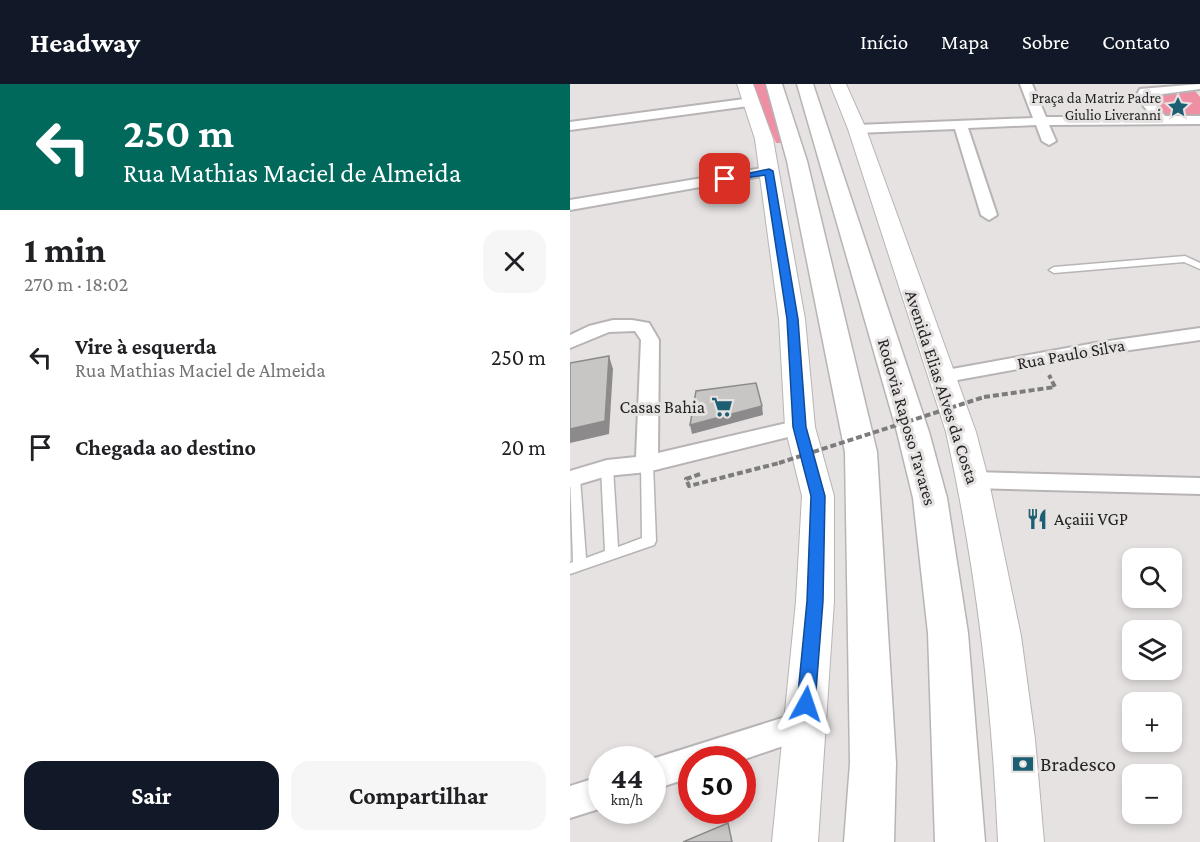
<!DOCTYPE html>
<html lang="pt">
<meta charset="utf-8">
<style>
:root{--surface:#fff;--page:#f6f6f6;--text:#202124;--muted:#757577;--accent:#111827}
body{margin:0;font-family:"Crimson Pro",serif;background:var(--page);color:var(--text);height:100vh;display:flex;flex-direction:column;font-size:22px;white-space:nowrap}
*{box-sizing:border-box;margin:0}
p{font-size:20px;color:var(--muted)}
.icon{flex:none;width:33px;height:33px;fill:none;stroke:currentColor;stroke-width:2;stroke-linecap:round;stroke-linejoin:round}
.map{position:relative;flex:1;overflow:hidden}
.details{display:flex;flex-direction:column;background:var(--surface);width:570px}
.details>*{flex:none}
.top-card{background:#00695c;color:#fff;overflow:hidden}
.tools{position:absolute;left:552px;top:464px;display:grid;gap:12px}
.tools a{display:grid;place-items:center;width:60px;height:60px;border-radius:12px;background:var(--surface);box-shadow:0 3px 9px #0003;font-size:30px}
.speed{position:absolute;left:18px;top:662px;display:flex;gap:12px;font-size:30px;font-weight:700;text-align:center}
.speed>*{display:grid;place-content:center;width:78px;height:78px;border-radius:50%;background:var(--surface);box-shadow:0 3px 9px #0003;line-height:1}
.speed small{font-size:15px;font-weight:400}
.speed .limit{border:9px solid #d22;background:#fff;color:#111}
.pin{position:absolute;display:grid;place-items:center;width:51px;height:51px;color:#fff;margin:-26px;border-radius:12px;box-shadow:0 3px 9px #0006}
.me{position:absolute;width:66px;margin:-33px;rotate:5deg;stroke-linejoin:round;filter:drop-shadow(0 0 4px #0008)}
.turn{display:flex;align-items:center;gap:21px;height:126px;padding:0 24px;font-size:27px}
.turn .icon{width:78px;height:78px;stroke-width:2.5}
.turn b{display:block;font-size:42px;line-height:51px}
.round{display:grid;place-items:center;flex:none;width:63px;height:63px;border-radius:18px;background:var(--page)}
.headline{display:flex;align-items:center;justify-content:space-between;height:102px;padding:0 24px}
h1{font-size:36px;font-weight:700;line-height:45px}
.button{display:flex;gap:12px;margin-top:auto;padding:12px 24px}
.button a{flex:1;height:69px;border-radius:18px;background:var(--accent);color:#fff;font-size:24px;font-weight:700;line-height:69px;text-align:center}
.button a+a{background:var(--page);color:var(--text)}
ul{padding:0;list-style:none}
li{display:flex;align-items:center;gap:18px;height:90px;padding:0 24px}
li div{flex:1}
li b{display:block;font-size:22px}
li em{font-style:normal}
header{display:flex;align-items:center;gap:36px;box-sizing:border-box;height:84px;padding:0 30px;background:var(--accent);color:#fff}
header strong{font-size:28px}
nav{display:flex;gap:33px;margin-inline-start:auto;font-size:21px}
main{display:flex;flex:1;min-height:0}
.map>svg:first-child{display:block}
.green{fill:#ef8fa4}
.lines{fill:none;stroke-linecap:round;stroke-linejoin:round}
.service-casing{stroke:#b8b4b5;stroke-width:3}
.minor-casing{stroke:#b8b4b5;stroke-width:4}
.secondary-casing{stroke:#b8b4b5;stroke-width:2}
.motorway-casing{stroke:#b8b4b5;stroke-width:3}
.path{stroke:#7d7b7b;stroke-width:4;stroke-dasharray:6 3;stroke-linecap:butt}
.service{fill:#fff;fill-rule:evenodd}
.minor{fill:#fff;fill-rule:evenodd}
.secondary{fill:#fff;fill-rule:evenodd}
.motorway{fill:#fff;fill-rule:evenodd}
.path-bridge{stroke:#7d7b7b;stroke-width:4;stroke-dasharray:6 3;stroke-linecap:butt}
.shaded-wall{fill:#8c8a8a}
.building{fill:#c8c5c5;stroke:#8c8a8a;stroke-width:1.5}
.route{fill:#1a73e8;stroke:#114b97;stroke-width:1.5}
.labels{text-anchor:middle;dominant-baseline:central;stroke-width:6;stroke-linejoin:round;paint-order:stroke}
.far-poi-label{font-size:15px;fill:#252424;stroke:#e6e2e2;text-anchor:end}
.street-label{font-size:18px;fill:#252424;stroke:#e6e2e2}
.poi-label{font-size:18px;fill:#252424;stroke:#e6e2e2;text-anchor:end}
.near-poi-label{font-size:21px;fill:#252424;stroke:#e6e2e2;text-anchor:start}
</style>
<header>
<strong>Headway</strong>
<nav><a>Início</a><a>Mapa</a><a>Sobre</a><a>Contato</a></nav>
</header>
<main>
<section class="details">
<div class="top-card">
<div class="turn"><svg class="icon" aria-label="left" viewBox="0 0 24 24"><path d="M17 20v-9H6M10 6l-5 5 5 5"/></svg><div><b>250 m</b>Rua Mathias Maciel de Almeida</div></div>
</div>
<div class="headline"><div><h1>1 min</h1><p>270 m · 18:02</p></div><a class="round"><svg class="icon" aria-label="close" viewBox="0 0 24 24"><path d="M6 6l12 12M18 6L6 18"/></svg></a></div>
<ul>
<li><svg class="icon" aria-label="left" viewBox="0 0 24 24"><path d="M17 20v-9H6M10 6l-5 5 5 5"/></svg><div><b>Vire à esquerda</b><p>Rua Mathias Maciel de Almeida</p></div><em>250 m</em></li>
<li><svg class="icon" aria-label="arrive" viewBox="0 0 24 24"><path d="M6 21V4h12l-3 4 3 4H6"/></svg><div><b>Chegada ao destino</b></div><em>20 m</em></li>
</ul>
<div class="button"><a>Sair</a><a>Compartilhar</a></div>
</section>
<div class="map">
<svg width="630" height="758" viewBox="0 0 630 758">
<rect width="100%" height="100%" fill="#e6e2e2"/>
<path class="green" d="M181,0H195L215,59H206Z
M625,7L630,13V32H592L576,9Z"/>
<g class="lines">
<defs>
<path id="service" d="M615,172L630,179V185L614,178L484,189L479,186L484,183Z
M77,376L83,380L86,457L84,461L0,490V479L3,478L0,391H8L10,394L16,474L35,467L31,384L33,381L37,380L43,384L48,463L72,454L71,380Z"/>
<path id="minor" d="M450,0H462L476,33H582L566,12L570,5L630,0V5L578,12L595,32H630V40L479,41L486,57L479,61L472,57L466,41L398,44L427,131L419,136L411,131L385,45L287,49L281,45L287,41L463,34Z
M182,14L186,15V21L0,46V38Z
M199,83L204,84L206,87L204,90L0,126V116Z
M43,236H62L79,239L89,256L88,369L230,336L238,338L241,343L238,348L230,350L77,388L37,392L0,403V387L37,376L66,373L71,256L65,247L39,248L0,264V251L19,242Z
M630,244V256L525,271L371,299L364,297L361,293L364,289L371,287L525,259Z
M403,388L630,394V410L403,404L395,402L392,396L395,390Z
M234,627L245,631L249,641L245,651L172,676L122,675V693L82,706V675Z
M32,692V724L0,734V702Z"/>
<path id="secondary" d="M167,0H183L203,55L235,235L245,343L264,412V517L248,758H202L226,517L232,412L215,343L209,235L185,55Z
M260,0H276L296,45L406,348L419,398L451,552L465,655L474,758H428C422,619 406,483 376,348L278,45Z"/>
<path id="motorway" d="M196,0H212L237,77L307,368L326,679L324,758H274L280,679L275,368L217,77Z
M227,0H243L359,348L377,414L398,549L415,758H365L358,549L343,414L327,348Z"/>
</defs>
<use href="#service" class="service-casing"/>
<use href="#minor" class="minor-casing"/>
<use href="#secondary" class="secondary-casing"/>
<use href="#motorway" class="motorway-casing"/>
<path class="path" d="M414,313L485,303L479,291
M130,390L116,395L119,402L209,379"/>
<use href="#service" class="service"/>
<use href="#minor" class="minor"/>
<use href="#secondary" class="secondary"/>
<use href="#motorway" class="motorway"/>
<path class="path-bridge" d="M209,379L414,313"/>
</g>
<path class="shaded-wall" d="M39,272L43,285L39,350L0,359V345Z
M192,322L193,331L122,350L120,341Z"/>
<path class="building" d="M39,272L35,337L0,345V279Z
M186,299L192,322L120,341L126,307Z
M158,739L162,758H113Z"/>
<path class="route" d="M199,85L203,87L228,235L236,343L255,412L253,517L245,620L242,626L236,629L229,626L227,620L237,517L241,412L223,343L217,235L195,91L155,97L151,95Z"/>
<defs>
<symbol id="sight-bare" viewBox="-9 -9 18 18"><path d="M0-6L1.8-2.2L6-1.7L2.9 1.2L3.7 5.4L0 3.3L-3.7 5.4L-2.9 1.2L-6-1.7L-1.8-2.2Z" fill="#1c5e72" stroke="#e6e2e2" stroke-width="2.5" paint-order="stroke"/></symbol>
<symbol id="supermarket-bare" viewBox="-9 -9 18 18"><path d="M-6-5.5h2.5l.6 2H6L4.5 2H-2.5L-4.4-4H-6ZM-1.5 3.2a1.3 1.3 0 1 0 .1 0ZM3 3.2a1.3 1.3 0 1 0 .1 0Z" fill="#1c5e72" stroke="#e6e2e2" stroke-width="2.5" paint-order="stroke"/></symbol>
<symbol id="restaurant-bare" viewBox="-9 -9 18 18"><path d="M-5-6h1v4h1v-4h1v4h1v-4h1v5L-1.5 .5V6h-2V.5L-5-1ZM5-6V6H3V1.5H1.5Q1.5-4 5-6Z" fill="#1c5e72" stroke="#e6e2e2" stroke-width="2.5" paint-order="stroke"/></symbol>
<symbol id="bank-bare" viewBox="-9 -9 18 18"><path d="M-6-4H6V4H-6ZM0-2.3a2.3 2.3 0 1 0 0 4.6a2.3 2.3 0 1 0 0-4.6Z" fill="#1c5e72" stroke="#e6e2e2" stroke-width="2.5" paint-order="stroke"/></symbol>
</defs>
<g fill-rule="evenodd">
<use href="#sight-bare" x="593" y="8" width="30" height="30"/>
<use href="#supermarket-bare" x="137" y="308" width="30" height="30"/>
<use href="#restaurant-bare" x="452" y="420" width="30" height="30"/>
<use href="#bank-bare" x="438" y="665" width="30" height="30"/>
</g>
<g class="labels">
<g class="far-poi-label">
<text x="591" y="14">Praça da Matriz Padre<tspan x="591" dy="17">Giulio Liveranni</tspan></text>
</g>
<g class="street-label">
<text transform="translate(501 270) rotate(-10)">Rua Paulo Silva</text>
<text transform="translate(372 303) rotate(72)">Avenida Elias Alves da Costa</text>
<text transform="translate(337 338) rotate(74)">Rodovia Raposo Tavares</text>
</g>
<g class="poi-label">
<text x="135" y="323">Casas Bahia</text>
<text x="484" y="435" text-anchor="start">Açaiii VGP</text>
</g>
<g class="near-poi-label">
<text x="470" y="680">Bradesco</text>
</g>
</g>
</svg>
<div class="tools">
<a><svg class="icon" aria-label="search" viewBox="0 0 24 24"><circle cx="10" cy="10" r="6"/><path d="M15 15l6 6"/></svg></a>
<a><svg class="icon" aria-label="layers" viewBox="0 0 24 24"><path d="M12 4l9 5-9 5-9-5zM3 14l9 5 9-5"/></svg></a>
<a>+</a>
<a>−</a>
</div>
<div class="speed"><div>44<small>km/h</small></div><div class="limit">50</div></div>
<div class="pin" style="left:155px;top:95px;background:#d93025"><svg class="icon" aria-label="arrive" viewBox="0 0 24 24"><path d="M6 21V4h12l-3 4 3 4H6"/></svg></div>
<svg class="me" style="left:236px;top:620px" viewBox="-20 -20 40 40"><path d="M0-17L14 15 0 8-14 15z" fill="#1a73e8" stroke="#fff" stroke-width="4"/></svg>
</div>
</main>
